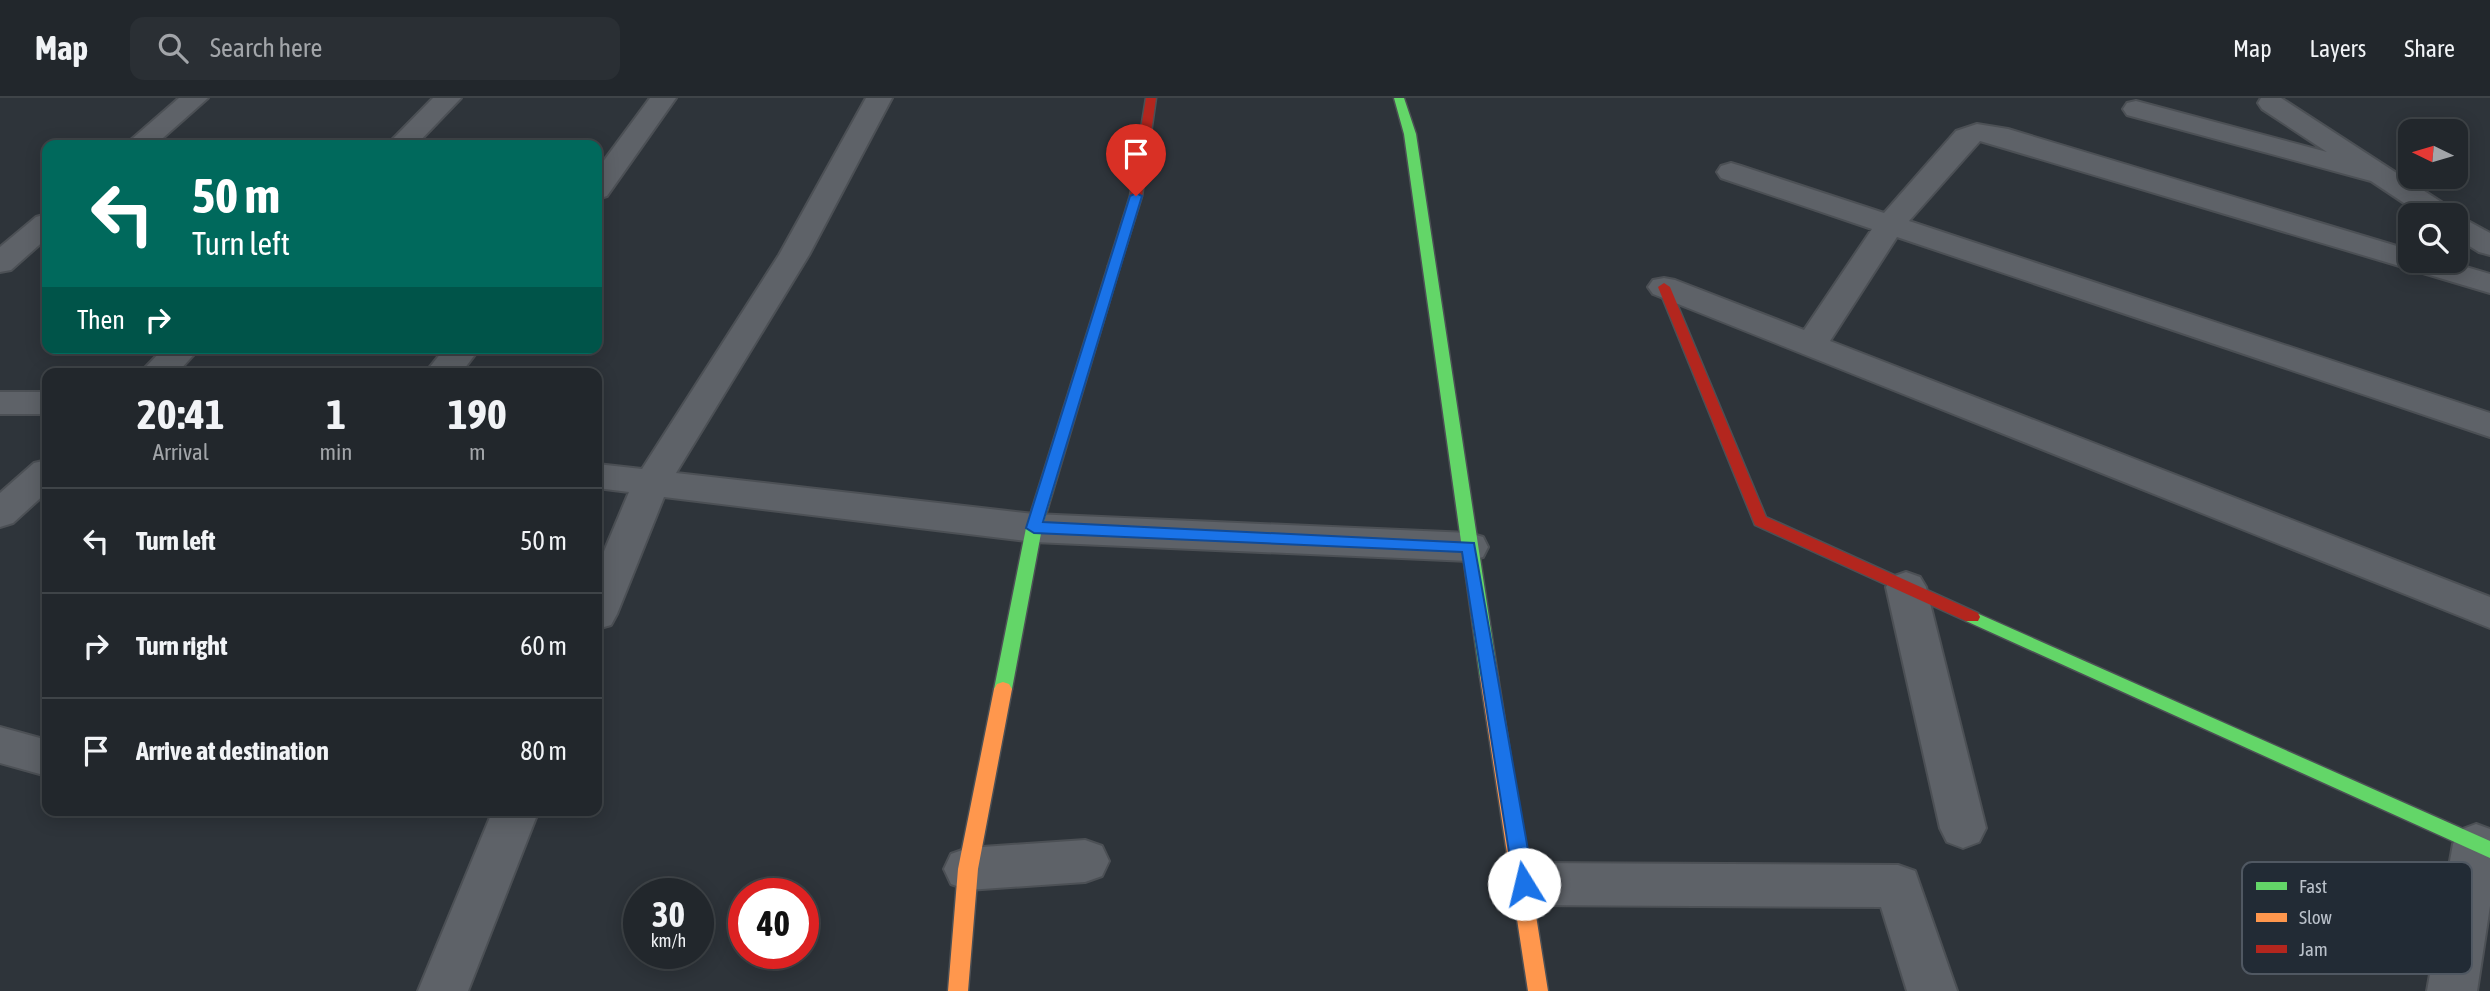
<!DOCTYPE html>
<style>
:root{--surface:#22272c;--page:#2a2f34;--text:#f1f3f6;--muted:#a2a5a9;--line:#3f4448}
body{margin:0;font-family:"Asap Condensed",sans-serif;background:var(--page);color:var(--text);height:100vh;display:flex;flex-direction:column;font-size:26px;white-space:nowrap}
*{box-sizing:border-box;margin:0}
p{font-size:23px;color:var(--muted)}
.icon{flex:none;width:38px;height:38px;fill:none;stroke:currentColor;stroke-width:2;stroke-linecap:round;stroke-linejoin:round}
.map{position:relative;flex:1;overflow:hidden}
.panel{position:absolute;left:42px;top:270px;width:560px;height:448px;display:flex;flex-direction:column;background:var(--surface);border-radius:14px;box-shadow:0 4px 18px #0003,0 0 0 2px var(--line)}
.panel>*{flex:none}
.guide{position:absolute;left:42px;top:42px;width:560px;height:214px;border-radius:14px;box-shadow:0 4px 18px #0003,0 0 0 2px var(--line);background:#00695c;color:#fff;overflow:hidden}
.needle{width:46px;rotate:275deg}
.buttons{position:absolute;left:2398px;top:21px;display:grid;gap:14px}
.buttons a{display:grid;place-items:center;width:70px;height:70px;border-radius:14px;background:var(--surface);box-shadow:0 4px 18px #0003,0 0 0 2px var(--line);font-size:35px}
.speed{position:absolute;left:623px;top:780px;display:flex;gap:14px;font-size:35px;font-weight:700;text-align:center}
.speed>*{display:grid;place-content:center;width:91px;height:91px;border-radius:50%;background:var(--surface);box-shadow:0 4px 18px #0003,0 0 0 2px var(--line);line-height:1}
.speed small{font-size:18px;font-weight:400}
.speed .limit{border:10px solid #d22;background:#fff;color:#111}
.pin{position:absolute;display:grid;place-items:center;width:60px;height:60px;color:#fff;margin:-72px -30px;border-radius:50% 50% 50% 0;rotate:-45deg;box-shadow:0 0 7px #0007}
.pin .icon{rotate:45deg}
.me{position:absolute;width:77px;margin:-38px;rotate:351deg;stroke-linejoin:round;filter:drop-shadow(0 0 5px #0008)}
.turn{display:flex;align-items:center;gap:24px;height:147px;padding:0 35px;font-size:32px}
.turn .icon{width:91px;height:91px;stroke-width:2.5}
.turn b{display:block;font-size:49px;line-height:60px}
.then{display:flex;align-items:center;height:66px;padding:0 35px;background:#0003;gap:14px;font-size:26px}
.eta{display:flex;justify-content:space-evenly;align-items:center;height:119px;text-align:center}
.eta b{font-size:42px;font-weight:700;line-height:49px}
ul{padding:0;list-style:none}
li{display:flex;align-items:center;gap:21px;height:105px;padding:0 35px;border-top:2px solid var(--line)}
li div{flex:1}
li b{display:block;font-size:26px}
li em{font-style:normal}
header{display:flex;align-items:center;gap:42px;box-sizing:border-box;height:98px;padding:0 35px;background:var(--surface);border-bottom:2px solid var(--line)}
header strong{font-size:33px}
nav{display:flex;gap:38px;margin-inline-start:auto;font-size:24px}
.search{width:490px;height:63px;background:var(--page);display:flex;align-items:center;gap:18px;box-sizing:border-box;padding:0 24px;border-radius:14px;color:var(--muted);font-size:26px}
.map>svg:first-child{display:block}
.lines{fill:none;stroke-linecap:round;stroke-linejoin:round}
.street-casing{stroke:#4c5055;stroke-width:4}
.fast-casing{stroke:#4c5055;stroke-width:3}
.slow-casing{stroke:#4c5055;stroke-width:3}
.jam-casing{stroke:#4c5055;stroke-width:3}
.street{fill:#5e6268;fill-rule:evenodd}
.fast{fill:#63d668;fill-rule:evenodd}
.slow{fill:#ff974d;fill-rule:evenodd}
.jam{fill:#b3261e;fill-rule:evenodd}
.route{fill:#1a73e8;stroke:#114b97;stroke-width:2}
.key{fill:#222b35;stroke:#505862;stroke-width:2}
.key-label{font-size:19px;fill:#bac1ca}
</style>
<header>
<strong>Map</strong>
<div class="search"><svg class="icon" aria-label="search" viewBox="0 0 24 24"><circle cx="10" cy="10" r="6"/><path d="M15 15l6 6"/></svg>Search here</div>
<nav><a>Map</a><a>Layers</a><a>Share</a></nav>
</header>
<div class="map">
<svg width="2490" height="893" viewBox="0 0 2490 893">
<rect width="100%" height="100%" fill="#2e343a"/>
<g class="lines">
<defs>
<path id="street" d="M179,0H208L155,47H125Z
M433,0H461L416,47H387Z
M650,0H676L607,98L597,101V72Z
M866,0H892L809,157L676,375L1034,416L1469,435L1483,439L1488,449L1483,459L1469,463L1034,444L664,399L617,516L611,527L597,531V470L629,394L597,390V366L642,371L779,157Z
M2261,0H2281L2452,111L2457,117L2490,135V157L2479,154L2455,139V117H2422L2371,83L2127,17L2123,11L2127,5L2136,3L2327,54L2262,11L2258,5Z
M1977,26L2008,31L2410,152V163H2446L2490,176V195L1980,43L1909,123L2490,315V339L1897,139L1830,243L2490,499V530L1653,196L1648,189L1653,182L1664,180L1675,182L1804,232L1872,131L1721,80L1717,74L1721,68L1731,65L1741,68L1884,115L1956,33Z
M47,116V140L11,172L0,174V149L36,119Z
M164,250H200L177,275H140Z
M445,250H480L461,275H425Z
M0,294H47V316H0Z
M47,362V394L13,425L0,429V395L34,365Z
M1906,474L1920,479L1926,489L1986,730L1979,744L1963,750L1947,744L1940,730L1886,489L1892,479Z
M0,629L47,642V678L0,665Z
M493,712H539L468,893H418Z
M2476,726L2490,731V808L2477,893H2427L2453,746L2460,732Z
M1085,742L1102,748L1109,763L1102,778L1085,784L968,792L951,786L944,771L951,756L968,750Z
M1524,765L1898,767L1915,773L1957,893H1907L1881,809L1524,807L1507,801L1500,786L1507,771Z"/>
<path id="fast" d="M1394,0H1404L1416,36L1498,579L1495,584L1489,586L1483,584L1480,579L1404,36Z
M1114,164L1120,168L1042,430L1012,591L1009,596L1003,598L997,596L994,591L1026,430L1108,168Z
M1972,513L2490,743V760L1966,523L1964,519L1966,515Z"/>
<path id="slow" d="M1489,572L1495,574L1498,579L1548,893H1528L1480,579L1483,574Z
M1003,584L1009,586L1012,591L978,771L968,893H948L958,771L994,591L997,586Z"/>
<path id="jam" d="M1146,0H1156L1142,98L1120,168L1114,172L1108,168L1130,98Z
M1664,185L1670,189L1766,419L1978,515L1980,519L1978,523H1966L1755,427L1658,189Z"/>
</defs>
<use href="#street" class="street-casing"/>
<use href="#fast" class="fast-casing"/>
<use href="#slow" class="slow-casing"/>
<use href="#jam" class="jam-casing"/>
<use href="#street" class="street"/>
<use href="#fast" class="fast"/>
<use href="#slow" class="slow"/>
<use href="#jam" class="jam"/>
</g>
<path class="route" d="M1136,95L1142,98L1043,424L1474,445L1534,786L1531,792L1524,795L1517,792L1514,786L1462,454L1034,435L1026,430L1130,98Z"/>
<rect x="2242" y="764" width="230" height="112" rx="10" class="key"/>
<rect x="2256" y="784" width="31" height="8" fill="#63d668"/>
<rect x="2256" y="815" width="31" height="9" fill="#ff974d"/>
<rect x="2256" y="847" width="31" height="8" fill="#b3261e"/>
<g class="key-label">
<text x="2299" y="795">Fast</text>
<text x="2299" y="826">Slow</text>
<text x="2299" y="858">Jam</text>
</g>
</svg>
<div class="buttons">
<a><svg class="needle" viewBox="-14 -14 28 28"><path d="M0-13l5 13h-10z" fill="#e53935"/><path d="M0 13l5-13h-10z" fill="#a2a5a9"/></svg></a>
<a><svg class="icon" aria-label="search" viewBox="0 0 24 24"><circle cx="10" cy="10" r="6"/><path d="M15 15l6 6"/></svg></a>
</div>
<div class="speed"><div>30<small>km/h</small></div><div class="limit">40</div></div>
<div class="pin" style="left:1136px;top:98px;background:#d93025"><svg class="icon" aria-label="arrive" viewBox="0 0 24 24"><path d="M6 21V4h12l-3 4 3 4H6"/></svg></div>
<svg class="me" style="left:1524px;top:786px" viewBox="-20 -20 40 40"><circle r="19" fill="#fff"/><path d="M0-13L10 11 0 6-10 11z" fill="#1a73e8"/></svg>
<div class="guide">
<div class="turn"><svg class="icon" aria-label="left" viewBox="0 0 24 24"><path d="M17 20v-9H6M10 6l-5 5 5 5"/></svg><div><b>50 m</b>Turn left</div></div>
<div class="then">Then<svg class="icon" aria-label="right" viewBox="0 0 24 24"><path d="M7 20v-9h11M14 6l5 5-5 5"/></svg></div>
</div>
<section class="panel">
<div class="eta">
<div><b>20:41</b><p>Arrival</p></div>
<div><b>1</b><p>min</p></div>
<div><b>190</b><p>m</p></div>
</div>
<ul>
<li><svg class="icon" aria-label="left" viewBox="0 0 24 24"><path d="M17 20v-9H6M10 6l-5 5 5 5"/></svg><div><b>Turn left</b></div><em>50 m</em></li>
<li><svg class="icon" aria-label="right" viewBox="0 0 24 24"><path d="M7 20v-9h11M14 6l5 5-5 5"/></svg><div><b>Turn right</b></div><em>60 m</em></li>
<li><svg class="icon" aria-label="arrive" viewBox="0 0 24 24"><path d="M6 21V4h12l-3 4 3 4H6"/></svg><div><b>Arrive at destination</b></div><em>80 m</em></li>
</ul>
</section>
</div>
